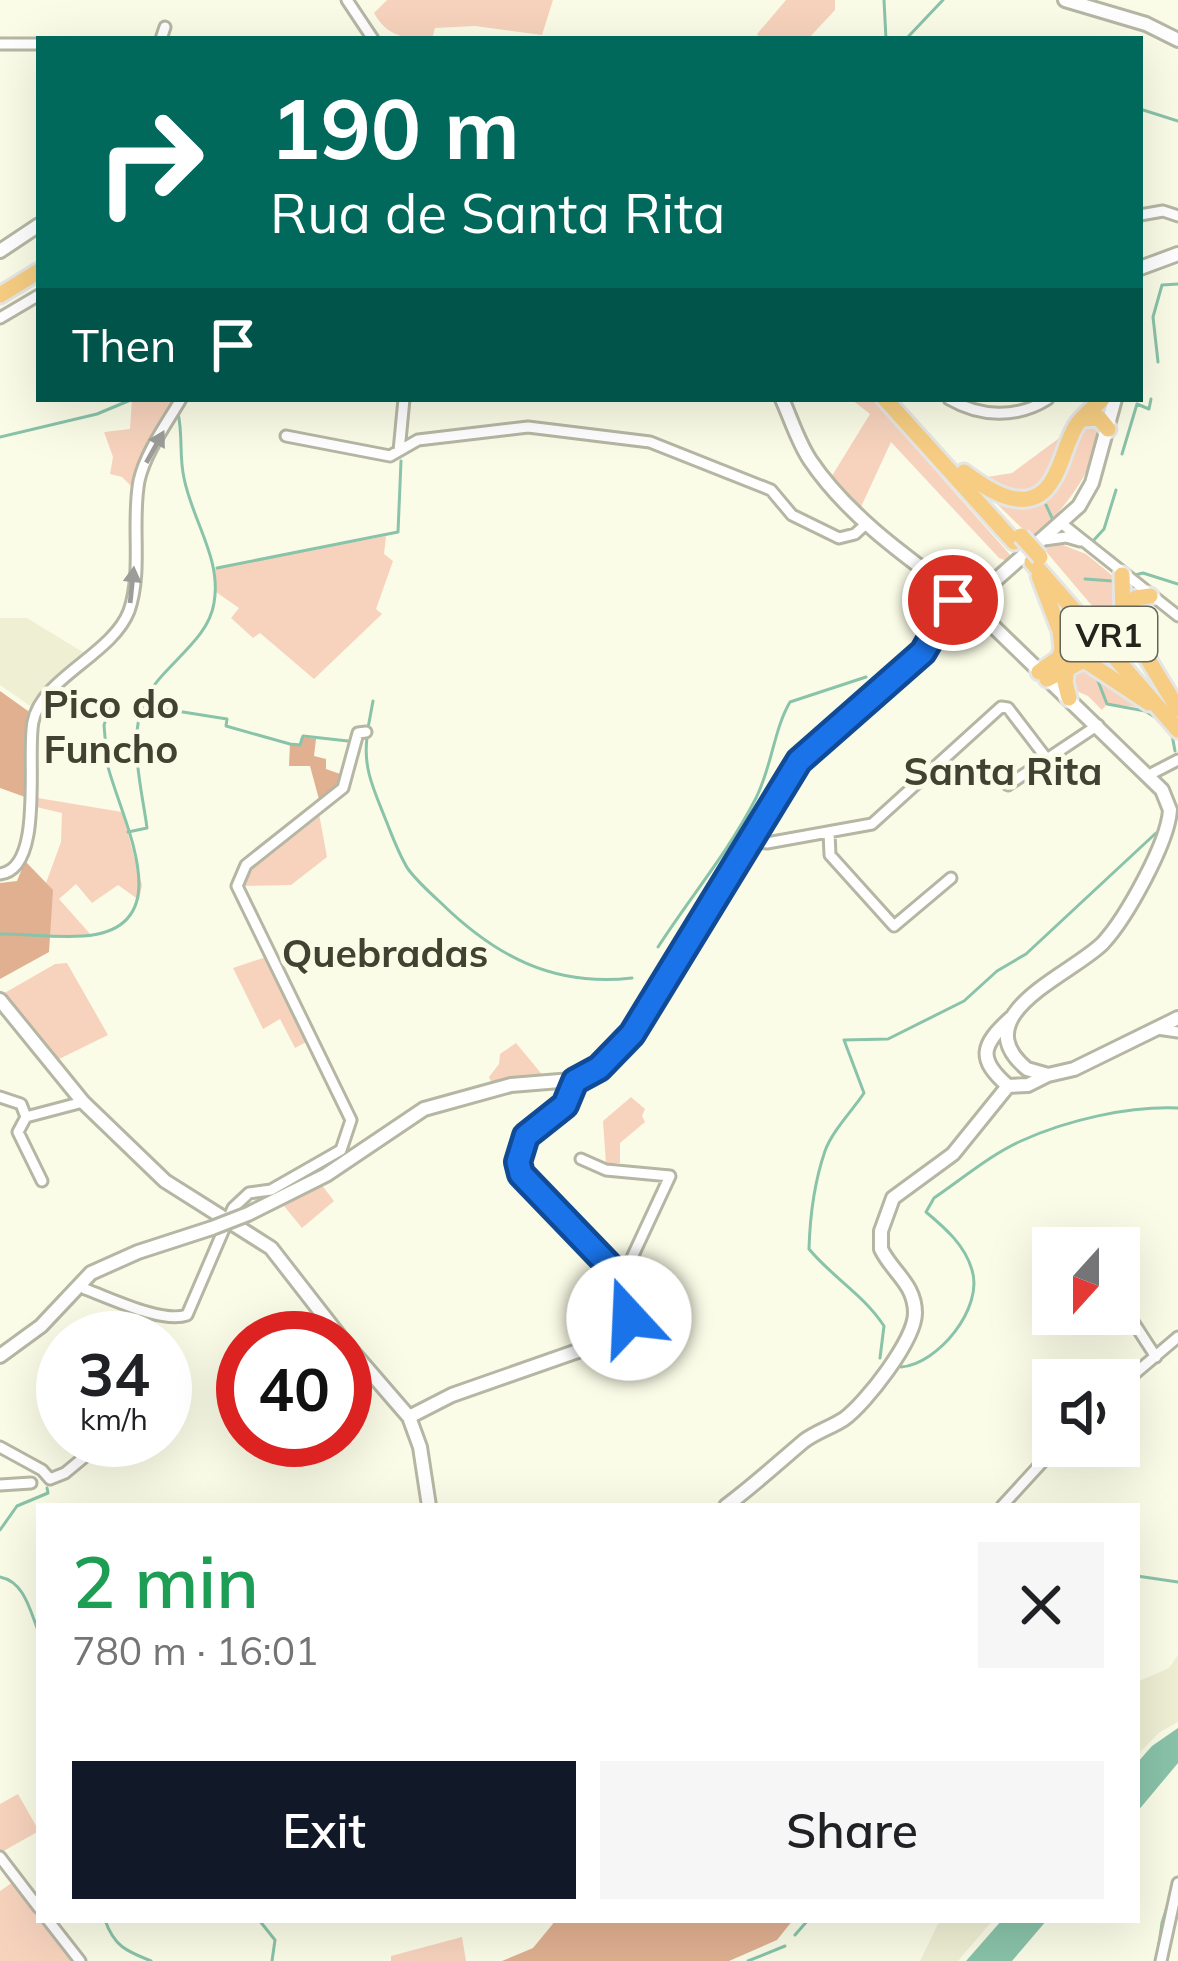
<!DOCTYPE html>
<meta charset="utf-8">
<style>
:root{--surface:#fff;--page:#f6f6f6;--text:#202124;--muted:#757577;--accent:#111827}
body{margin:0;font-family:Mulish,sans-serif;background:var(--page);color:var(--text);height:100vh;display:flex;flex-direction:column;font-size:45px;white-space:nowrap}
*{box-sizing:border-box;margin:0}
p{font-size:39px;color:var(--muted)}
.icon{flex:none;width:66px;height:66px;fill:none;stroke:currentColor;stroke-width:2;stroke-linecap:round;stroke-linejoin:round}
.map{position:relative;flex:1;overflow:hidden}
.side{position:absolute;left:36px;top:1503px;width:1104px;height:420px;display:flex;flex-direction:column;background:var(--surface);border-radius:0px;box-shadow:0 12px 48px #0002}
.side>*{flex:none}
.banner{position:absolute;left:36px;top:36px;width:1107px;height:366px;border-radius:0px;box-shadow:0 12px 48px #0002;background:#00695c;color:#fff;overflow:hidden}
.needle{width:78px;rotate:201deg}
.controls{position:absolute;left:1032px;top:1227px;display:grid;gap:24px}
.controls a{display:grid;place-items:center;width:108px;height:108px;border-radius:0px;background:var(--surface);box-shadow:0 12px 48px #0002;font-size:60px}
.speed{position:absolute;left:36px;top:1311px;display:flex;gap:24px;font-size:60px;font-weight:700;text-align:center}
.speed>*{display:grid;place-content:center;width:156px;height:156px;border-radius:50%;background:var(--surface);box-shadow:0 12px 48px #0002;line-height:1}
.speed small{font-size:30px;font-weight:400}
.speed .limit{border:18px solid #d22;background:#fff;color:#111}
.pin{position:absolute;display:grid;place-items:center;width:102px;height:102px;color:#fff;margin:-51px;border:6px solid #fff;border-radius:50%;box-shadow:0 3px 12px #0007}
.me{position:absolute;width:132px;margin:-66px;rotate:340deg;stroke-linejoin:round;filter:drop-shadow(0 0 9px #0008)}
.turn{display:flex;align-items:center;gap:42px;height:252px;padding:0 36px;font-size:54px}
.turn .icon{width:156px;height:156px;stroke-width:2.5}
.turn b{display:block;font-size:84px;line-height:102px}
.then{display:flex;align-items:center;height:114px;padding:0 36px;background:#0003;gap:24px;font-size:45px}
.round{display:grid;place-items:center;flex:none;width:126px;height:126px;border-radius:0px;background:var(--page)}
.overview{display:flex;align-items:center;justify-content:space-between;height:204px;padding:0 36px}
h1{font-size:72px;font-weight:600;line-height:90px;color:#1e9e55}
.action{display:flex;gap:24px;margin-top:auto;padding:24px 36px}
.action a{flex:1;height:138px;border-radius:0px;background:var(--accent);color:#fff;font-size:48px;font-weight:600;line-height:138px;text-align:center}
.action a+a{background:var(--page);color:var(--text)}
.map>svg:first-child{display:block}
.built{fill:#eeefd3}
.green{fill:#f7d3bd}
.forest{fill:#e0b091}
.water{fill:#89c3a9}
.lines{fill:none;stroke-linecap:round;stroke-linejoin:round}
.stream{stroke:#89c3a9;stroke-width:3}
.street-casing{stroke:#b5b6a3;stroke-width:15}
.secondary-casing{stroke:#b5b6a3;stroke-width:18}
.highway-casing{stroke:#e5e5e4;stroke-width:21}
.street{stroke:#fff;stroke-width:9}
.secondary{stroke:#fff;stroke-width:12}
.highway{stroke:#f6cd82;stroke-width:15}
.secondary-bridge-casing{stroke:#b5b6a3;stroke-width:18;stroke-linecap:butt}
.highway-bridge-casing{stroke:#e5e5e4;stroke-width:21;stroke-linecap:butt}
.secondary-bridge{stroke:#fff;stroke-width:12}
.highway-bridge{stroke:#f6cd82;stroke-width:15}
.oneway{fill:#9c9c99}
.route-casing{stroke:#114b97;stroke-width:30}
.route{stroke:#1a73e8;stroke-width:21}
.labels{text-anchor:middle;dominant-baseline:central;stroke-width:9;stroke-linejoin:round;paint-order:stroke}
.shield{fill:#fbfce7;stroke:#646559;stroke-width:3}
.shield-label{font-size:33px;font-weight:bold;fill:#24241c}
.neighbourhood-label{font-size:39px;font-weight:bold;fill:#414231;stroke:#fbfce7}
</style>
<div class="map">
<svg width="1178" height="1961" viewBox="0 0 1178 1961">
<rect width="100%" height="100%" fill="#fbfce7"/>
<path class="built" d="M0,618H27L91,657L43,692L33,708L0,685Z
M1178,1655V1722L1160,1732L1137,1755V1682L1169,1668Z
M940,1920H993L958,1961H920Z"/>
<path class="green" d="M387,0H553L542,35L475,26L435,28L432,39C406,39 387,37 374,13Z
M786,0H835V10L808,39H760L757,34Z
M132,399H172L179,403L157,443L138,493L122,477L110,474L113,457L104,432L130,429Z
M851,399H872L1012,557L1007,561L999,558L891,442L860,509L830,479L870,414Z
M1093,426L1101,431C1090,478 1066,506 1033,539L996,503C1053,520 1057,474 1076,432Z
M1062,436C1051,473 1049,489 1008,495L981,478L1012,473Z
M386,536L384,554L393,561L376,609L382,614L314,679L260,633L253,638L231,618L239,608L216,592L215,569Z
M1058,543L1086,554L1119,581V593L1155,680L1043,548Z
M1087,667L1154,712V713L1138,707L1107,704L1102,710L1088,696L1072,689L1069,673Z
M32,797L122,812L142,885L139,900L118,885L92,903L76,884L59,899L92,936L49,937L52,891L46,883L61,842L62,813L32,806Z
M318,808L327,857L291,885L237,886L240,873Z
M272,955L312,1039L295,1048L280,1019L263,1029L233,968Z
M67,963L108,1035L55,1061L1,995L55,964Z
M516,1043L545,1078L492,1083L489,1077L499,1064L500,1054Z
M631,1097L645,1109L642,1116L645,1122L620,1143V1163L606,1164L603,1121Z
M321,1184L334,1201L302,1228L284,1206Z
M18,1794L39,1831L0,1853V1804Z
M16,1880L39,1910V1920H47L79,1961H0V1891Z
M462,1937L466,1961H391V1956Z"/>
<path class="forest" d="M0,691L28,711L25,797L0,788Z
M301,737L316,739L314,756L326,759V769L343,775L344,780L320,803L310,766H289L290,743L299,744Z
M25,861L53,890L49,952L0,979V883L17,881Z
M556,1920H793L777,1940L729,1961H502L533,1948Z"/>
<path class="water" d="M1178,1728V1763L1137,1812V1763L1152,1746Z
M1002,1920H1047L1012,1961H966Z"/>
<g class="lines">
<path class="stream" d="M884,0L886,39
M906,39L943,0
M1140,109L1178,121
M1158,362L1153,317L1162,285L1178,284
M0,437L97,414L133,399
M1122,454L1137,404L1149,409L1151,399
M1046,505L1053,520
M1093,541L1104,529L1116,490
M217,568L398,532L401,461
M1135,575L1143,573L1178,584
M1085,579L1113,581
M1098,681L1107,704L1145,711L1158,719
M145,706L227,719L226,726L290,744L300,745L303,736L348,741
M368,728L373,701
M1172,735L1175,751
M367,738C363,768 374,790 385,818C392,835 398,853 408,869C417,881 429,892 440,902C495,956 553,987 632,978
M107,761L104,725L113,702
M128,832L147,828C142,789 127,737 145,700C162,665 208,642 214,603C222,559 192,520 184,478C179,457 183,435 178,413
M0,934C28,934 56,938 83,936C184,929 120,818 107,763L138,760
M658,947C690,897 728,853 756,798C772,766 774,729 790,702L866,677
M880,1358L884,1326C864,1295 832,1277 809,1249C810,1214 814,1183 825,1151C832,1131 853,1110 864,1093L844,1040L888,1039L964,1001L997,971L1026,954L1156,833
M901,1367C938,1364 984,1308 972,1270C965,1245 945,1228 926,1212L934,1198C962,1179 990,1155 1021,1141C1067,1120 1128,1106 1178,1108
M0,1530L17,1506L48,1493L47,1488
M1137,1576L1178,1582
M0,1577C25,1582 30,1611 39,1633
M105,1920C114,1946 126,1951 151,1961
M259,1920L275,1940L272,1961
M795,1935L808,1920
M1157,1959L1162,1923L1175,1882
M748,1961L785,1946"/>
<defs>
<path id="street" d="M347,0L373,39
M161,39L165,27
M0,44H39
M1140,215L1163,211L1178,216
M0,318L39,295
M949,399C980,417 1017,419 1048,399
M286,436L390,456L418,440L528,427L650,442L771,490L792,515L839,538L855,534L866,524
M399,451L404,399
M1061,523L1178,616
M1044,540L1066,537L1080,541
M1147,776L1178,760
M1008,785L1098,725
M829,832L830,855L894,926L951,878
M747,841L767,843L872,824L1001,707L1008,708L1047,759
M0,874C45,869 26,754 33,722C41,678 112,655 129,611C143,571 131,523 139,481C145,453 167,423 181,399
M1157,1029L1178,1032
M0,1097L21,1104L26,1117L83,1102
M26,1117L18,1132L42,1181
M581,1159L606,1170L670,1176L622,1279
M85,1289C110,1298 163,1324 187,1315L233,1208L249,1193L271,1190L341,1150L351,1120L237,886L246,865L343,788L358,733L366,732
M1119,1300L1156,1357
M1119,1387L1178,1337
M0,1447L42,1470L50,1479L65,1473L94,1449
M0,1485L31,1483
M1002,1506L1057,1446
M0,1857L39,1908
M48,1920L80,1961
M1161,1961L1178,1883"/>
<path id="secondary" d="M1065,0L1146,24L1178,40
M0,251L39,225
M1140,268L1178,254
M782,399C791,419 798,442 810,460C847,515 905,556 958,595L967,598
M967,598L973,592L981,593L1079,506L1092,483L1115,399
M979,608L995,628L1162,790L1170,810C1168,843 1126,918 1103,943C1073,974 962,1015 1027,1069L1048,1075L1074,1069L1178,1018
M0,1000L83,1102L165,1181L271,1248L341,1338
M1011,1018C981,1045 977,1059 1008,1086L1028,1085L1048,1075
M248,1214L326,1175L424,1109L511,1085L584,1079L618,1051L632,1035L799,761L924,652L958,595
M345,1343L409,1417L420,1447L429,1506
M0,1356L41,1326L91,1273L138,1252L212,1228
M409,1417L452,1395L612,1339L631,1311L622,1279L521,1175C509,1128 564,1120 575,1081
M726,1506C753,1486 778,1463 804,1441C816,1432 832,1427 844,1419C866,1403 915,1340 915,1313C915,1284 892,1272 881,1249V1231L893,1198L953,1154L1008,1086"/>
<path id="highway" d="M0,295L39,271
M885,399L1014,542
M1082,419L1099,418L1108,429
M964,472C989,491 1031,519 1053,479C1063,463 1066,442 1076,426C1082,416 1094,408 1102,399
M1032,562L1178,730
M1122,575L1123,618L1178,709
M1039,576L1060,631L1062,649L1059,658L1039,672
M1121,611L1136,598L1150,596
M1067,667L1065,682L1069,698
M1047,679L1084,660L1149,703"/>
</defs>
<use href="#street" class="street-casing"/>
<use href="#secondary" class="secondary-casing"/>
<use href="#highway" class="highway-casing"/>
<use href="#street" class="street"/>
<use href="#secondary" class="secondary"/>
<use href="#highway" class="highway"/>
<defs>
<path id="secondary-bridge" d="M212,1228L248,1214"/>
<path id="highway-bridge" d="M1021,536L1040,557"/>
</defs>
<use href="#secondary-bridge" class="secondary-bridge-casing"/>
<use href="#highway-bridge" class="highway-bridge-casing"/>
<use href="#secondary-bridge" class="secondary-bridge"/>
<use href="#highway-bridge" class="highway-bridge"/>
</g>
<defs><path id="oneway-solid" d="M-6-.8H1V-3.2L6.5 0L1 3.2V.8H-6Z" transform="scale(3)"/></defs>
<g class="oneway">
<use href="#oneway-solid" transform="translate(155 447) rotate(-61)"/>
<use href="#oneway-solid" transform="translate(132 585) rotate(-84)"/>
</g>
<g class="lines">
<defs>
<path id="route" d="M629,1318L631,1302L622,1279L521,1174L518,1162L526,1136L565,1105L575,1081L599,1068L632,1034L799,761L923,652L953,600"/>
</defs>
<use href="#route" class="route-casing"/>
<use href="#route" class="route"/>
</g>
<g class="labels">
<rect class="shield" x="1061" y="607" width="96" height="54" rx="9"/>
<g class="shield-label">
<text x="1109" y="634">VR1</text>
</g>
<g class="neighbourhood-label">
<text x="111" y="703">Pico do<tspan x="111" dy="45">Funcho</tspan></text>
<text x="1003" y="770">Santa Rita</text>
<text x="385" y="952">Quebradas</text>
</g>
</g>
</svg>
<div class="controls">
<a><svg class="needle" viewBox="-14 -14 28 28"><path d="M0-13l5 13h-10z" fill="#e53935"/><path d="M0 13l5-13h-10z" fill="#757577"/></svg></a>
<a><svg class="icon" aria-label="sound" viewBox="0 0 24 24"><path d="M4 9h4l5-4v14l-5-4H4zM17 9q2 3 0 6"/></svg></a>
</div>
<div class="speed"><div>34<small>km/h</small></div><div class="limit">40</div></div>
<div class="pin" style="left:953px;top:600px;background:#d93025"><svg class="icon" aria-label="arrive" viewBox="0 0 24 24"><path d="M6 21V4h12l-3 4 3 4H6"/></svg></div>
<svg class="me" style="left:629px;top:1318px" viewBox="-20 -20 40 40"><circle r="19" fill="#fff"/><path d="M0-13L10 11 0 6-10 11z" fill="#1a73e8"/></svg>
<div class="banner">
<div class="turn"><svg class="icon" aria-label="right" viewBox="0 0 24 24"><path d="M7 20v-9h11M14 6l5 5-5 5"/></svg><div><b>190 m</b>Rua de Santa Rita</div></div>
<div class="then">Then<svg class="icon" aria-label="arrive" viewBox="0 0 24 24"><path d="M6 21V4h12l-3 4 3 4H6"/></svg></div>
</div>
<section class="side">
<div class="overview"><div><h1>2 min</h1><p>780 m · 16:01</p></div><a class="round"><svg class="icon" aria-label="close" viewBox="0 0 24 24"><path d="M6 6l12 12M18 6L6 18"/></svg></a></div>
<div class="action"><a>Exit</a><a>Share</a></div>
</section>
</div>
